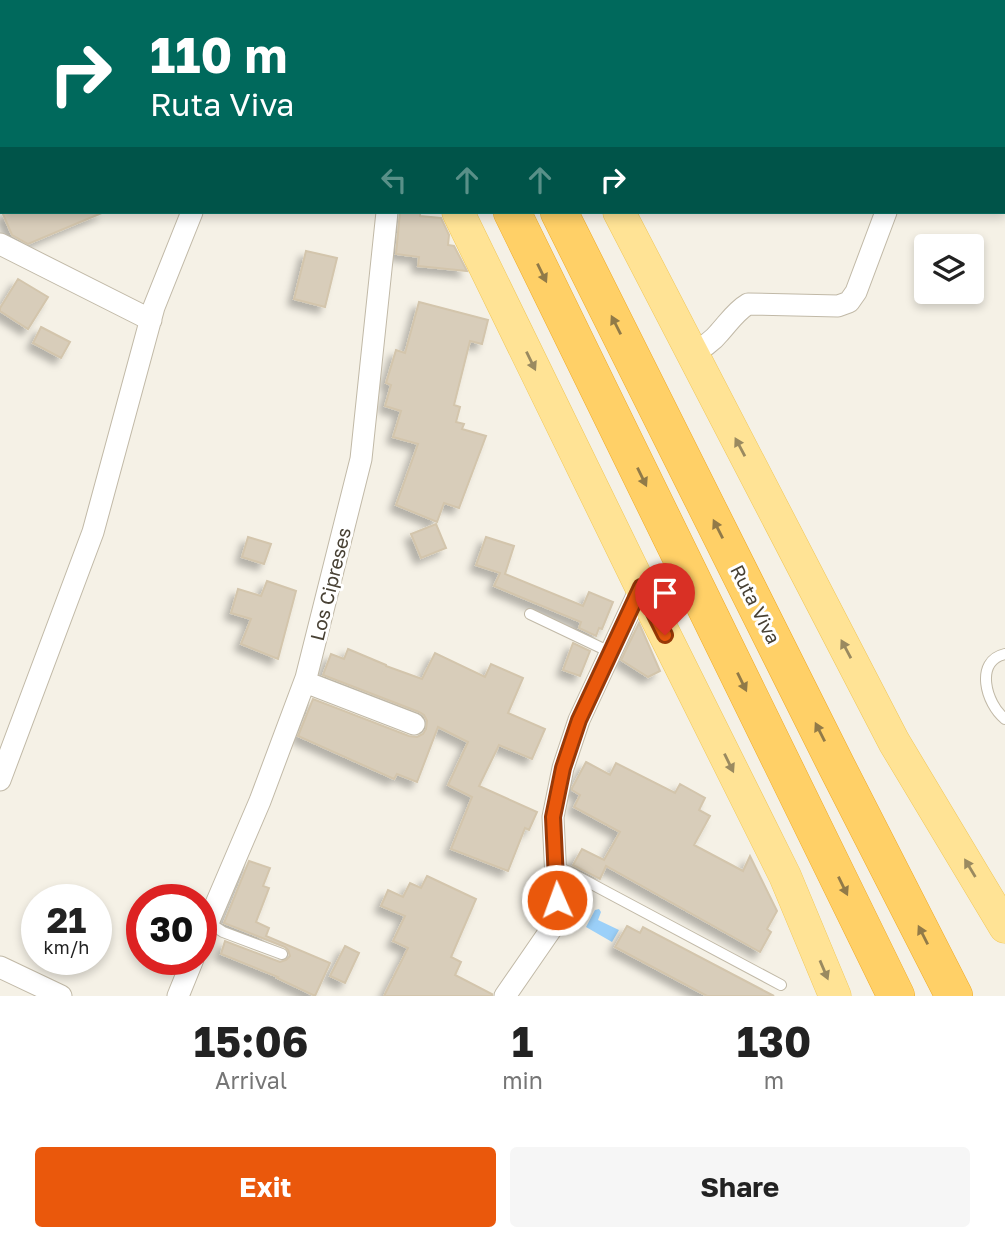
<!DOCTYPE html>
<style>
:root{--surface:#fff;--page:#f6f6f6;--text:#222;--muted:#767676;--accent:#ea580c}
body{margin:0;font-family:"Golos Text",sans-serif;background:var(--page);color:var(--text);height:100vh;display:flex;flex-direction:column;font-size:26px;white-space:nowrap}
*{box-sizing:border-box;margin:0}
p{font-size:23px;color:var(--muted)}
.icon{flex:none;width:38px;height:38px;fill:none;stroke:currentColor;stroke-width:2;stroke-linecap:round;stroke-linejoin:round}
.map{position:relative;height:996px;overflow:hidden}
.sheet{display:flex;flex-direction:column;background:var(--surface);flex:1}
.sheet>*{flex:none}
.hud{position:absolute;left:0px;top:0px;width:1006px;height:214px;box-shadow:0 4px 10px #0003;background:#00695c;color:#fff;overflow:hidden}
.buttons{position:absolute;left:914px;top:234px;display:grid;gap:14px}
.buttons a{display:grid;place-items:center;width:70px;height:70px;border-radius:7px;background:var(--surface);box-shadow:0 4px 10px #0003;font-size:35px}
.speed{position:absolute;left:21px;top:884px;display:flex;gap:14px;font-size:35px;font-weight:700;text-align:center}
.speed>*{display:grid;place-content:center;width:91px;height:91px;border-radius:50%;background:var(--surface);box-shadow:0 4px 10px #0003;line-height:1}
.speed small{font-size:18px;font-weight:400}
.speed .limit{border:10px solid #d22;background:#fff;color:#111}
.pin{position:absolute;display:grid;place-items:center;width:60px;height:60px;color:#fff;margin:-72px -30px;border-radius:50% 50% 50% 0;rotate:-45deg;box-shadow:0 0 7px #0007}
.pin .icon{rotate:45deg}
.me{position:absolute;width:77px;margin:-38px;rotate:358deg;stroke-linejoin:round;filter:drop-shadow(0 0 5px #0008)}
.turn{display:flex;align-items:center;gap:24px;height:147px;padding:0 35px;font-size:32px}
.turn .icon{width:91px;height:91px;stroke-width:2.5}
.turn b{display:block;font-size:49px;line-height:60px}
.lanes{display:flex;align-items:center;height:66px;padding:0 35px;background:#0003;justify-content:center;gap:35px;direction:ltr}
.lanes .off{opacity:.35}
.eta{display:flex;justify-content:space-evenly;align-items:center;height:119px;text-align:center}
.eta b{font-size:42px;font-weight:700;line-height:49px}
.action{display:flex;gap:14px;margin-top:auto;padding:14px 35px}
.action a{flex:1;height:80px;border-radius:7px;background:var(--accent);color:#fff;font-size:28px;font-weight:700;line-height:80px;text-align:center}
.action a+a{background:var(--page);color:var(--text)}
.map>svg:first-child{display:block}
.water{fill:#9bd0f9}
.building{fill:#d8cdba;stroke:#d3c5ac;stroke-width:2;filter:url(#shadow)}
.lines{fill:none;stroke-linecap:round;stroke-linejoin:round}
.lane-casing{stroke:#c1b9a7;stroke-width:12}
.street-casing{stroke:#c1b9a7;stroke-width:23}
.primary-casing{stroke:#f1c757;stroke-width:33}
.highway-casing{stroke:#efaa25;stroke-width:38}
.lane{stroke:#fff;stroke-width:10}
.street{stroke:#fff;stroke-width:21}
.primary{stroke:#ffe395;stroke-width:32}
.highway{stroke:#ffd067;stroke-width:37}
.oneway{fill:#917a48}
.oneway2{fill:#9a8a60}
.route-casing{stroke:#983908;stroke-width:18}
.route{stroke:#ea580c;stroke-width:12}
.labels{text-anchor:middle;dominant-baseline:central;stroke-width:6;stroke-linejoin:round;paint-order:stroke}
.street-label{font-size:19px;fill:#484134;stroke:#fff}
</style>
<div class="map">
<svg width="1005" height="996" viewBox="0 0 1005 996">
<defs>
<filter id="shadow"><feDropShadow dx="-6" dy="6" stdDeviation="3.5" flood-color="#0004"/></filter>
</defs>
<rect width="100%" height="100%" fill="#f5f1e6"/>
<path class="water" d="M599,909L601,912L598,920L619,930L612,942L586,927L595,910Z"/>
<path class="building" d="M2,212H104L28,244L12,235Z
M400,212H420V216L441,218L449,235L448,245L454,246L467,271L418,266L419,257L396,254Z
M306,251L337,258L325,307L294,299Z
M18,279L48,297L28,329L0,311V308Z
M419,302L488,320L482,344L470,341L454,405L460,407L456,422L464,424L462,429L486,436L459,508L444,503L437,522L396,505L418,444L393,437L401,411L385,406L391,385L386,383L396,350L405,353Z
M41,327L70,342L61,358L33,343Z
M436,524L446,548L421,558L411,534Z
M248,537L271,544L264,564L242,557Z
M486,537L514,546L505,574L583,606L589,592L613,602L602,629L599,628L596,636L579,628L581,622L494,586L500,573L476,565Z
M267,581L296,591L278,659L241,644L251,619L231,613L238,589L261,596Z
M639,623L660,671L648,677L621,660Z
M573,643L590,651L580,676L563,670Z
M348,649L386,665V666L422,679L435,653L485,677L491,664L523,678L508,713L545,729L532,759L499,745L479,786L537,812L529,830L525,828L508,871L451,849L472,797L448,785L468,742L438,727L417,782L397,774L394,779L298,736L313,699L409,736L417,737L423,734L426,729L427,721L424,715L419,712L323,675L331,654L344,659Z
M586,762L610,775L616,763L675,793L680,784L705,798L699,810L710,816L694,845L743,871L750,856L777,911L767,929L771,932L760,952L606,866L600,879L573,865L582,849L604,860L620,832L574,807L580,795L572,790V788Z
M249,861L270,868L263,886L269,888L256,922L269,928L266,936L330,963L315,996L277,978L278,977L221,954L225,941L280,962L286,960L290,956L288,950L285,947L224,923Z
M427,876L476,899L451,957L461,962L455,975L492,994V996H384L408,948L393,941L405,916L381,906L388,890L403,897L410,883L421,888Z
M627,926L640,933L643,927L774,996H707L615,947Z
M345,946L359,953L345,983L330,976Z"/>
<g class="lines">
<defs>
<path id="lane" d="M978,0L982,2
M1004,12H1005
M530,614L610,652
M1005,654C974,661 986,704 1005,719
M556,866L573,874L781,985
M208,922L223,932L282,954"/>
<path id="street" d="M238,2V0
M950,2L951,0
M0,244L151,320
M692,354C702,348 712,342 719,333C729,322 736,311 748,304L838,306L849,302L856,292L886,212
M305,682L414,724
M0,780L93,532L154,307L192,212
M201,939L260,801L306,678L361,459L387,212
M0,967L61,996
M178,996L193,959
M505,996L554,925L557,900L553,817L563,768L579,720L641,587"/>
<path id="primary" d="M355,0V2
M511,0L512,2
M458,212L641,587L785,876L835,996
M619,212L894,742L1005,927"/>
<path id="highway" d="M408,0L409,2
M453,0L454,2
M512,212L896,996
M559,212L837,767L954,996"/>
</defs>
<use href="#lane" class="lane-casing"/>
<use href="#street" class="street-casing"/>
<use href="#primary" class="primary-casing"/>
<use href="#highway" class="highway-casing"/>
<use href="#lane" class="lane"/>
<use href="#street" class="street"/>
<use href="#primary" class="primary"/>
<use href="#highway" class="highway"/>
</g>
<defs><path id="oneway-solid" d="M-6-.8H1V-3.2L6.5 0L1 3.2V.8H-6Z" transform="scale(1.75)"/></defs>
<g class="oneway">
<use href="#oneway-solid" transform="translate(542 273) rotate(64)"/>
<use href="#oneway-solid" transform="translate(616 325) rotate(-117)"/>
<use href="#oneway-solid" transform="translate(642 477) rotate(64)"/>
<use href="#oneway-solid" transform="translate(718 529) rotate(-117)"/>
<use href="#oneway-solid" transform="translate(742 682) rotate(64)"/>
<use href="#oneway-solid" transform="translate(820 732) rotate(-117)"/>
<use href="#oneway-solid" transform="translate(843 886) rotate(64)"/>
<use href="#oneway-solid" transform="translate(923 935) rotate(-117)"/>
</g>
<g class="oneway2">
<use href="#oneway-solid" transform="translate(531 361) rotate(64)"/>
<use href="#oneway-solid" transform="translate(740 447) rotate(-118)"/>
<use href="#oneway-solid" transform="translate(846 649) rotate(-118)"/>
<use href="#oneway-solid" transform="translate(729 763) rotate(64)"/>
<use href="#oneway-solid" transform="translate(970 868) rotate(-121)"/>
<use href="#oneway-solid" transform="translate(824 970) rotate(67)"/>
</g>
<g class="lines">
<defs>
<path id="route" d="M557,900L553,817L563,768L579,720L641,587L665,635"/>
</defs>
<use href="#route" class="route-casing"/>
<use href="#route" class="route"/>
</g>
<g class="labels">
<g class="street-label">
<text transform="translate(330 584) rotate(-76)">Los Cipreses</text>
<text transform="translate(756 604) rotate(63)">Ruta Viva</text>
</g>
</g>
</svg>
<div class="buttons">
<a><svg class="icon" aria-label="layers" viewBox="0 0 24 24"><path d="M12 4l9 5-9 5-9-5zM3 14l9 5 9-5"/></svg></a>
</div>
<div class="speed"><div>21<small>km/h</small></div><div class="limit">30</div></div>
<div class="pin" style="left:665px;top:635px;background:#d93025"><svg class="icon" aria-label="arrive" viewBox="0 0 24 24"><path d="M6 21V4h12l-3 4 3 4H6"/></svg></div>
<svg class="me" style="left:557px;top:900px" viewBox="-20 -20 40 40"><circle r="17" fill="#ea580c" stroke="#fff" stroke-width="3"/><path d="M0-11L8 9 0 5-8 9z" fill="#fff"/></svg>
<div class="hud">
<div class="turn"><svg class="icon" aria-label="right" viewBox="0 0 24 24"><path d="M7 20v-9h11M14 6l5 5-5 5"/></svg><div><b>110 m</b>Ruta Viva</div></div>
<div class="lanes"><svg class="icon off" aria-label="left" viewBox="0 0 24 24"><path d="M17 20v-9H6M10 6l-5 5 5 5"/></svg><svg class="icon off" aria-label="ahead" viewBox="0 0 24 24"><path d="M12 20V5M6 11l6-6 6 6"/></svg><svg class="icon off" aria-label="ahead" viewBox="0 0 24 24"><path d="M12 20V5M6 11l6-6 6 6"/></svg><svg class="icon" aria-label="right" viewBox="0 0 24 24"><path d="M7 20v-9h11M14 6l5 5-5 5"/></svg></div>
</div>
</div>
<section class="sheet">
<div class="eta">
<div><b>15:06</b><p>Arrival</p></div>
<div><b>1</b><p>min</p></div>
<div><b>130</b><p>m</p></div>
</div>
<div class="action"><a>Exit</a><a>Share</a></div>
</section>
